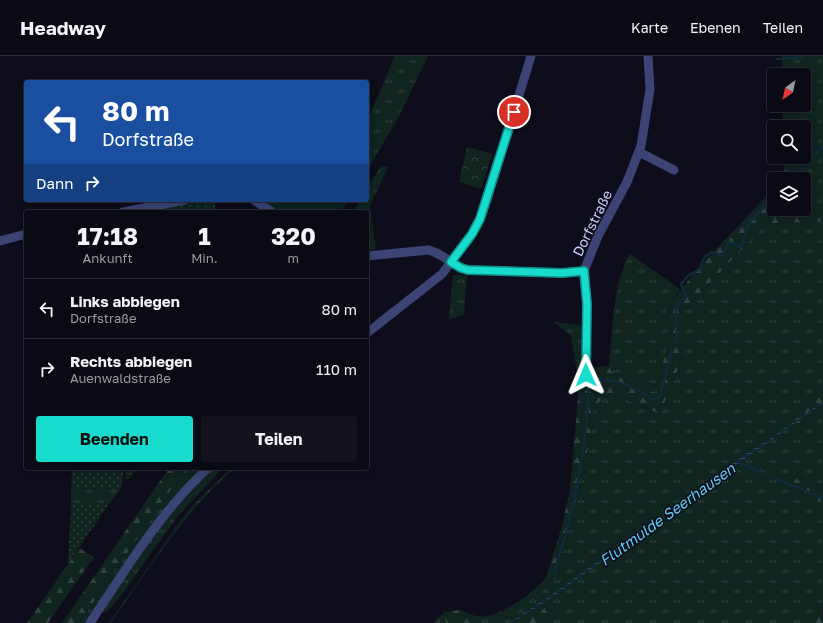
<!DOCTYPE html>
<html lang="de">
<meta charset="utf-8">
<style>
:root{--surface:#0a0a14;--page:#13131d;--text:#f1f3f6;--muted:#999aa0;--line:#2a2b34;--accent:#16dbcd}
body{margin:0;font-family:"Golos Text",sans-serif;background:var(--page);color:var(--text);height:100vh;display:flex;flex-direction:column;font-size:15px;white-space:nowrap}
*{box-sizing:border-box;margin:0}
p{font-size:13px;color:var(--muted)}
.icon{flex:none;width:22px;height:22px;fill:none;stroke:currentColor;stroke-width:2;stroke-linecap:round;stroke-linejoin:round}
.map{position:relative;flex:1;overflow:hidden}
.details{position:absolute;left:24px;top:154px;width:345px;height:260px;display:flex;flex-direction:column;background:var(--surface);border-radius:4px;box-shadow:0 2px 10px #0003,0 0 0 1px var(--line)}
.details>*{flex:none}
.guide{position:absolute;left:24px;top:24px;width:345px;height:122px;border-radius:4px;box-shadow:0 2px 10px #0003,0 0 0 1px var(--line);background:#1a4fa0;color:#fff;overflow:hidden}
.needle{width:26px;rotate:213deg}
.tools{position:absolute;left:767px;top:12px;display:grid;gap:8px}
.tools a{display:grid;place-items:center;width:44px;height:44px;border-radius:4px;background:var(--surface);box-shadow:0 2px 10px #0003,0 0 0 1px var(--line);font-size:20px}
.pin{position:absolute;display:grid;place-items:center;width:34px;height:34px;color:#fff;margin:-17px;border:2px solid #fff;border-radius:50%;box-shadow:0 1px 4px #0007}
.me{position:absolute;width:44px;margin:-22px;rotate:359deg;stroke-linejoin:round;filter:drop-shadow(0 0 3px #0008)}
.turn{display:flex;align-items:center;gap:14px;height:84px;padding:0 12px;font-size:18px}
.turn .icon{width:52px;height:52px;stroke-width:2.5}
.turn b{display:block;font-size:28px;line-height:34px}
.then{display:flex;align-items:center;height:38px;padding:0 12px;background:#0003;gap:8px;font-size:15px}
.eta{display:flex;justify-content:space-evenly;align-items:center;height:68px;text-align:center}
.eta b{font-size:24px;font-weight:700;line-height:28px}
.primary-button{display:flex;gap:8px;margin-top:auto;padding:8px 12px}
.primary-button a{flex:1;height:46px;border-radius:4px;background:var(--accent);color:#111;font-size:16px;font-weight:700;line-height:46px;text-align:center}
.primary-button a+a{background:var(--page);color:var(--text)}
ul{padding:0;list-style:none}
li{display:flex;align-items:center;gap:12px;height:60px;padding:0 12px;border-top:1px solid var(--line)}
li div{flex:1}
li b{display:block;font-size:15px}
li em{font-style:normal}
header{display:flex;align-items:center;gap:24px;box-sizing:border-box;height:56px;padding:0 20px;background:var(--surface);border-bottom:1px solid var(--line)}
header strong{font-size:19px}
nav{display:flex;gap:22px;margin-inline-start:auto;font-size:14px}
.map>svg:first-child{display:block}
.grass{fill:url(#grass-tufts)}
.forest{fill:url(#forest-firs)}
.park{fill:url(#park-crowns)}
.garden{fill:url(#garden-dots)}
.water{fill:url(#water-rules)}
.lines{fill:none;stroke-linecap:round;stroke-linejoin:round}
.stream{stroke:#10293c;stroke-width:2.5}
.minor{stroke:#3c4475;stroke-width:9}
.route-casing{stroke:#0e8e85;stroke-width:10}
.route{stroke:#16dbcd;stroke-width:7}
.labels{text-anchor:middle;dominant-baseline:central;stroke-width:3;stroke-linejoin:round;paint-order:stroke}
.street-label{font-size:14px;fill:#cbcefa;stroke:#0d0d1b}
.water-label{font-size:15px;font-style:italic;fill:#64c7f0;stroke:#0d0d1b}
</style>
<header>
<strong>Headway</strong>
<nav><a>Karte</a><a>Ebenen</a><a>Teilen</a></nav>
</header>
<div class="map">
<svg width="823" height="567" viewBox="0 0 823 567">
<defs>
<pattern id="grass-tufts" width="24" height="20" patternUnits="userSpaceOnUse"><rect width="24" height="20" fill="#102420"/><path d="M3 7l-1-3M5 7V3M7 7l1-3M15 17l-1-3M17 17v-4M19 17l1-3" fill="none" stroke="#314341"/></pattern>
<pattern id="forest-firs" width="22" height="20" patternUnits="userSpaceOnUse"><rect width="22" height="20" fill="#102420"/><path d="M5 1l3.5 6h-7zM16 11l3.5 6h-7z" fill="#314341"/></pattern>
<pattern id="park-crowns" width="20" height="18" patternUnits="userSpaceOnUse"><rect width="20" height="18" fill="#102420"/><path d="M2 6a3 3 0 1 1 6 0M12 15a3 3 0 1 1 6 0" fill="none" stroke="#314341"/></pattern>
<pattern id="garden-dots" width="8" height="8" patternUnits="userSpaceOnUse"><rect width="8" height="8" fill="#102420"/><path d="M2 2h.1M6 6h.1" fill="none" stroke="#314341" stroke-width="1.8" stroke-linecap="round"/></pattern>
<pattern id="water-rules" width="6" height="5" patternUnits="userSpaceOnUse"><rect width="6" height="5" fill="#10293c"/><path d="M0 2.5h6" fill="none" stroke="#314759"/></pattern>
</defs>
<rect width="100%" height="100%" fill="#0d0d1b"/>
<path class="grass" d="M395,0H428L397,64L367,115V65Z
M782,0H823V154L796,156L795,153H804V123H784L783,101H804V71H783L782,49H804V19H782Z
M381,110L388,111L370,150L376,193L367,194V156H353L360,144H367V132Z
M262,144H349L340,156H280Z
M823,165V332L789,358L798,370L823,353V434L799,423L782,429L823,447V551L816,563V567H543L554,559L553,546L522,567H512L550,542V541L509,567H470L460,554C465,556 472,559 477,560C496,564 536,536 546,521L552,523L558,522L593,371L590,359L601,344L607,342L611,337L660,358L683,300V255L766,168Z
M630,198L680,233L666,256L671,275L655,338L611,315L609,310C612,279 613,225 630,198Z
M453,219H467L464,259L449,263Z
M554,266L581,269L584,327L579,330L571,280Z
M186,412H203L85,567H79Z
M212,412H223L177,461L120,541L107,556H103L102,554L161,469Z
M231,412H235C184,456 149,512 111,567H109L181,464L194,448Z
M71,432L121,433L109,448H71Z
M444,556L446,567H434Z"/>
<path class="forest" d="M774,131V153H795L796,156L823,154V165L766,168L683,255V300L660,358L611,337L607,342L601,344L590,359L593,371L558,522L552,523L546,521L562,470L570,434L579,330L590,323L588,312L609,310L611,315L655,337L671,275L666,256C694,209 739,173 774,131Z
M823,332V353L798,370L788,358Z
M169,412H186L79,567H62Z
M799,423L823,434V447L782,429L789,424Z
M79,492L94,501L48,567H27Z
M553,546L554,559L543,567H522Z
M822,551L823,567H816V563Z
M460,554L470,567H446L444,556Z"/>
<path class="park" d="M467,91L492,98L481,133L459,126Z"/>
<path class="garden" d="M199,144H216L215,156H140Z
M72,412H124L121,433L71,432Z
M126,412H138L128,424L126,421Z
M71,448H109L68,507Z"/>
<path class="water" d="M823,345V347L816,352L551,542L512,567H509L550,540L744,399L771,382Z"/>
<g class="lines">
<path class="stream" d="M777,3L802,1
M793,121L823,90
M675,286L677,278L676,252C678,246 684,245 686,239L681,228L688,220L701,212C702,203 704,200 712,196L722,200L724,199L727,189L730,186L739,191L742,189L748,168L774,140
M594,325C613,319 638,334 654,344L660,340L672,294
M738,406L761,416
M777,423L823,442
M554,516C568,474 579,430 584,386C587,368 587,351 589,334"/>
<path class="minor" d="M639,96L674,114
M254,144L272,156
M123,156L185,144
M0,185L26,178
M367,200L428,194C443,197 452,210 468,214L562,217L584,215
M584,215L598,180L627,126L641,90L650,33L648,0
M584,215L587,248L586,319
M367,277L442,218L472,178L480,163L487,144L531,0
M90,567C126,513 160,456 208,412"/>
</g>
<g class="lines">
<defs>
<path id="route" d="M514,56L480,163L472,178L451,206L461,212L468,214L562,217L584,215L587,248L586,319"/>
</defs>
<use href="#route" class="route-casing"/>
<use href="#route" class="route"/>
</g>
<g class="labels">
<g class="street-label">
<text transform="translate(592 167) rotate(-64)">Dorfstraße</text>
</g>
<g class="water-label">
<text transform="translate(667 458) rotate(-36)">Flutmulde Seerhausen</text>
</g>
</g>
</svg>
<div class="tools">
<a><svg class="needle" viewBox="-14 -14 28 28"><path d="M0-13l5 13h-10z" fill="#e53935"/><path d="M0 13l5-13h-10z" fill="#999aa0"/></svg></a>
<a><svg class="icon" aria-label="search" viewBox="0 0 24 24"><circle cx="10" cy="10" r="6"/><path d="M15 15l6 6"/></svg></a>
<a><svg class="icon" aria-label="layers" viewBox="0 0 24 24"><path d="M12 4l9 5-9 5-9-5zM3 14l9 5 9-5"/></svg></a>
</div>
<div class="pin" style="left:514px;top:56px;background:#d93025"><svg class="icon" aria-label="arrive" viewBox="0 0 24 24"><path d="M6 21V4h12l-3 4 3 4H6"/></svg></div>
<svg class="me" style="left:586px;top:319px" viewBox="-20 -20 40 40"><path d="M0-17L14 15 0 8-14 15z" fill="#16dbcd" stroke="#fff" stroke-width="4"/></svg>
<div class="guide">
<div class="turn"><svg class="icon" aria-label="left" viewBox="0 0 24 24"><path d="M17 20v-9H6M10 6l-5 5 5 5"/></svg><div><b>80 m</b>Dorfstraße</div></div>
<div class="then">Dann<svg class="icon" aria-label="right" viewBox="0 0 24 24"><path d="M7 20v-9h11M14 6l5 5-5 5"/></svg></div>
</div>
<section class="details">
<div class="eta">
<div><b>17:18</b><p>Ankunft</p></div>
<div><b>1</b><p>Min.</p></div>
<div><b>320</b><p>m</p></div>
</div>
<ul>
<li><svg class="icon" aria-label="left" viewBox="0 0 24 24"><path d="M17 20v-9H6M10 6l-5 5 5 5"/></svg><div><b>Links abbiegen</b><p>Dorfstraße</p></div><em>80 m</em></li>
<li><svg class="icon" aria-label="right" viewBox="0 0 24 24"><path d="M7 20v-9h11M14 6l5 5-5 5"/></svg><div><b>Rechts abbiegen</b><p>Auenwaldstraße</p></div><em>110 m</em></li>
</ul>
<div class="primary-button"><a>Beenden</a><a>Teilen</a></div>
</section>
</div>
